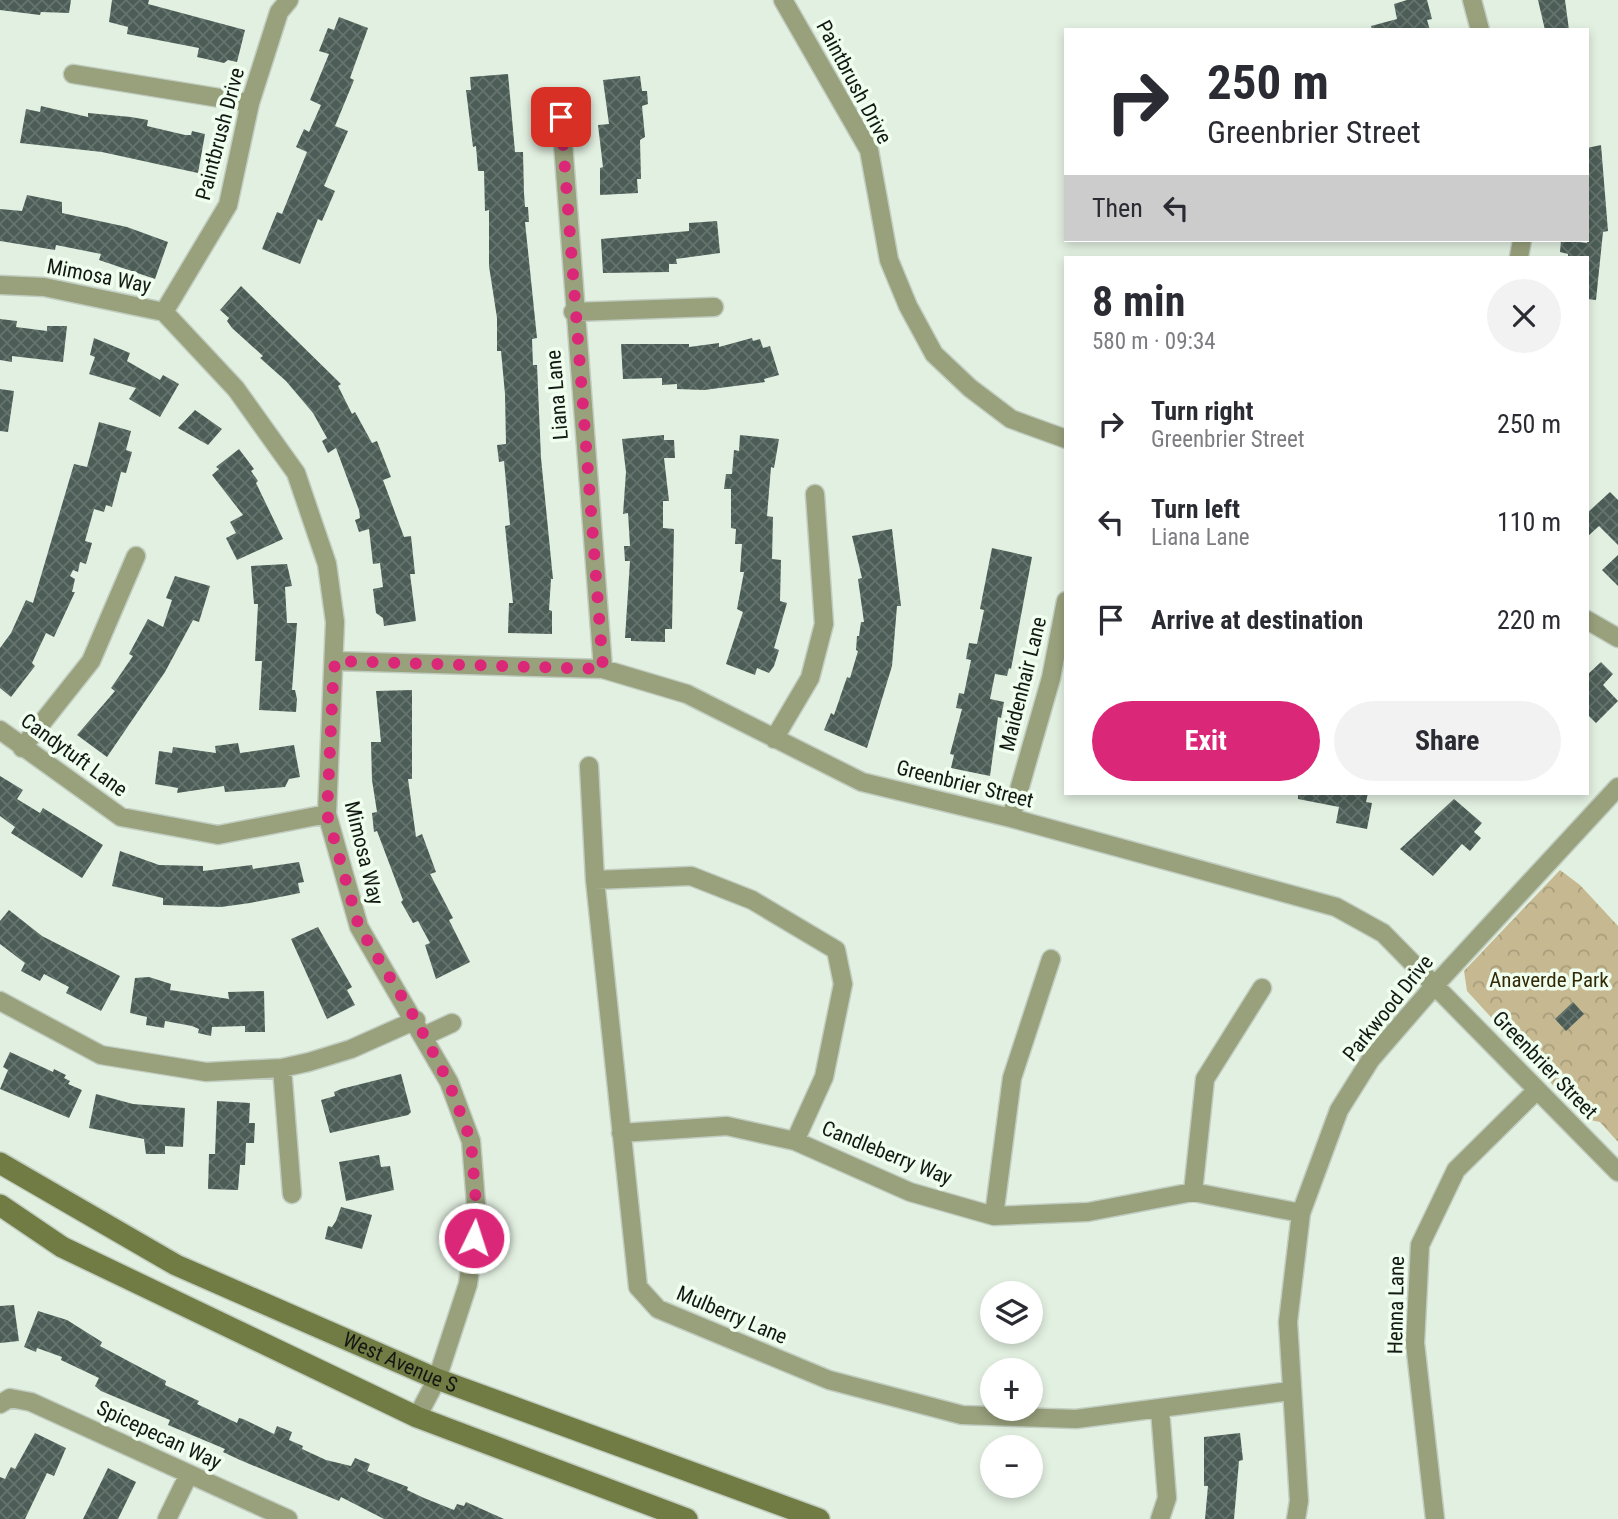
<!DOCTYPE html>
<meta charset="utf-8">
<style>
:root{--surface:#fff;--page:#f2f2f3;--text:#2b2b33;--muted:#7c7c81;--accent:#db2777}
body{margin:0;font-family:"Roboto Condensed",sans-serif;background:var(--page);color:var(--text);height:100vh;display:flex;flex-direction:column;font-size:26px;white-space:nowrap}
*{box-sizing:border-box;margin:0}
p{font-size:23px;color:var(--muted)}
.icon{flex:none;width:38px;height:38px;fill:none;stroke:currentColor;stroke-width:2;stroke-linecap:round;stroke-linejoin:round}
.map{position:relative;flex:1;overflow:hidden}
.sheet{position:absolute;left:1064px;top:256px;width:525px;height:539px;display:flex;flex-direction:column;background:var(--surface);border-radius:0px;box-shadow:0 4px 10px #0003}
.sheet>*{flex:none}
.banner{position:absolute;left:1064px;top:28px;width:525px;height:214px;border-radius:0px;box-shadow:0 4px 10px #0003;background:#fff;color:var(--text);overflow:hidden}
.controls{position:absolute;left:980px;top:1281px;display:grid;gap:14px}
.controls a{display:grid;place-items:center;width:63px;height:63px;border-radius:50%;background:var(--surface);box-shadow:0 4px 10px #0003;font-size:35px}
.pin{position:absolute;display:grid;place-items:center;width:60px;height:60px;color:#fff;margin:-30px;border-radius:14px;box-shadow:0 4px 10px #0006}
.me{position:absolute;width:77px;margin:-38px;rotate:4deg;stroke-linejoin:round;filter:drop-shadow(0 0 5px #0008)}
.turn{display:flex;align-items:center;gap:24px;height:147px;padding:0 28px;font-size:32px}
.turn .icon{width:91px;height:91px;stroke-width:2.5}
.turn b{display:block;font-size:49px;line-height:60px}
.then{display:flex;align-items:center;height:66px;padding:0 28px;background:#0003;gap:14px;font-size:26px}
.round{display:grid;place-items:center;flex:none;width:74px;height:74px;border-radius:37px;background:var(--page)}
.head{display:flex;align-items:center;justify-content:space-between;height:119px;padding:0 28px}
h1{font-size:42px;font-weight:700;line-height:52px}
.button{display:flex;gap:14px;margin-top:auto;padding:14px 28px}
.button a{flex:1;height:80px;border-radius:42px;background:var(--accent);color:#fff;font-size:28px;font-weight:700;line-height:80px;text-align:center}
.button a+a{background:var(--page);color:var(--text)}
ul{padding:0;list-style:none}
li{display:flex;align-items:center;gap:21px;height:98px;padding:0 28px}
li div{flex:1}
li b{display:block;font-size:26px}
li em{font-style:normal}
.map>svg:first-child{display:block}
.park{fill:url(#park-crowns)}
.building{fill:url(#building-cross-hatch)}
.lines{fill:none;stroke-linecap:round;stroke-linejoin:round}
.street-casing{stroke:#c1cdc0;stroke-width:21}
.secondary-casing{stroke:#c1cdc0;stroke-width:24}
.street{stroke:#98a07c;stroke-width:18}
.secondary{stroke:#717c44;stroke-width:21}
.route{stroke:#db2777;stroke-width:12;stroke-dasharray:0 21.6}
.labels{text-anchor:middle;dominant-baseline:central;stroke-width:7;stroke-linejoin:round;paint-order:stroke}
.street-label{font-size:21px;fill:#131813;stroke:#effeee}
.park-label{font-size:21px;fill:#332906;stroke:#effeee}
</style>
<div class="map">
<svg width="1618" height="1519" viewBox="0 0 1618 1519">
<defs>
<pattern id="park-crowns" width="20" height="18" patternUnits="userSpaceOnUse" patternTransform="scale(1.75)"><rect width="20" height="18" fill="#c6b991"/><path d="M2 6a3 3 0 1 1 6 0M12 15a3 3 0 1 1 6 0" fill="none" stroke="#a99e7c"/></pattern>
<pattern id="building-cross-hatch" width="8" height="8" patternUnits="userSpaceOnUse" patternTransform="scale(1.75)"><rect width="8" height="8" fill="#4b5d56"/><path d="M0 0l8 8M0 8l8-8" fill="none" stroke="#66746e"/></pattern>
</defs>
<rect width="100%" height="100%" fill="#e2f0e1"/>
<path class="park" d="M1560,870L1580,885L1618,926V1142L1600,1122L1584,1119L1467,991L1464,971Z"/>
<path class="building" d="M0,0H71L69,13L41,12L40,15L0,10Z
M112,0H149L148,4L245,30L237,62L228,60L224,63L197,57L199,48L127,34L128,27L109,22Z
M1407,0H1427L1432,19L1427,20L1430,30H1372L1371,26L1397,19L1394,4Z
M1538,0H1565L1569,30H1545Z
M339,17L368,28L350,78L354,80L335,126L348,131L324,186L335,191L322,221L318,219L300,264L262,249L277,212L282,214L307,152L296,147L304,129L309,132L321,105L310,100L329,54L319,51L328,28L334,30Z
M508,74L515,152H523L524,193L525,207H528L529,222H525L537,338L532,339L533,365H537L541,458L553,579H551L549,610L552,611V634L508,633L509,603H513L505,526L510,525L504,461L499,462L497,445L506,444L505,394L501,351H497V318L489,266V210L485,211L484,171H478L476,146L473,147L466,90H471L470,77Z
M640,76L642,91H647L648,104L642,106L645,137L640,140L641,179H637L638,193L600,195V168L603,167L598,125L609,124L603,80Z
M41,106L88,117V113L131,117L148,120L147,126L185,135H191L192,131L205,134L198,173L102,152L20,143L26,109L40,112Z
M1601,145L1608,231L1603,232L1596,300L1587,299V257H1568V254L1560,252L1561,240L1587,243V148Z
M27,195L62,202V213L127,227L168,242L155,279L99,260L101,254L56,245L55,250L0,241V209L22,211Z
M717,221L720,253L676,259L677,264H669V272L603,273L601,239L689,231V223Z
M241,286L341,384L338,386L352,414L355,412L372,443L377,441L391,477L383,480L404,537L411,536L415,574H410L416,621L384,626L383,618L376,613L373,589L383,587L380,563L373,564L369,529L359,532L355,520L360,518L359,510L336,448L328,453L322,441L327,438L313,413L286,381L260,358L263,356L232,328L227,321L229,318L220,310Z
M0,319L17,321L16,327L47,331V326H67L63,362L12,356V362L0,360Z
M94,338L130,353L127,361L160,380L163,375L179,384L160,417L129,399L136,388L89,374L95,357L90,355Z
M752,338L753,341L760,339L763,348L770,346L779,375L764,379L765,382L704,390L677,389V384L662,385V378L623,379L621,344H689V347L719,343V347Z
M0,389L14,391L8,432L0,431Z
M195,410L222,429L208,445L178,428Z
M99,422L131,431L126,450L132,452L126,473L121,472L112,507L106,505L104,512L94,509L85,541L92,543L86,564L80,562L78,572L73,570L70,576L75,579L72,592H75L54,637L46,633L32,663L35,666L11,697L0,688V648L11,633L26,600L33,603L74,464L87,467Z
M664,435V440H674L675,458H664L669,501H663V528L674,529L672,629H665V642L631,641V638H625L630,561H625L624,546H630L628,513L623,514L626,472L622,439Z
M740,435L779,439L774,468L771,467L767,516L773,517L772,559L781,560L780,601L787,603L774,648L779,650L774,666L769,673L757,668L755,675L726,664L743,612L737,609L744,572H740L742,544H735L736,529L731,528V489H724L726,474H732L734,450L739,451Z
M239,449L254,469L251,471L258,481L256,483L283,539L237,560L226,538L236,533L230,522L243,515L212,475L219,469L216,467Z
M1610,492L1618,500V545L1599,526L1587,537V513Z
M892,529L901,606H897L892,666L867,748L824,730L831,713L834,715L847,677L850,678L858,651L856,650L857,636H859L861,622H864L858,579L862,578L852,536Z
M992,548L1032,557L1011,669L1009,668L1007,676L995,674L990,699L1004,702L1001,718L998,717L990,776L951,768L954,755L950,754L962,709L956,708L959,693L964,694L971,660L966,659L969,643L977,644L984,610L980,609Z
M1618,555V586L1602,570Z
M287,564L292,586L285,587L287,623H297L292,690H295L297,699L296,712L259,710L262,661H255L258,604H254L251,566Z
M175,576L210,586L199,622L193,620L165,672L107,757L77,735L115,691L111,688L133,656L129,654L148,619L163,627L172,600L166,598Z
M1601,662L1613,674L1603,685L1618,701L1596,723L1587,714V675Z
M412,690V779H408L416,837L422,834L436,872L430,874L453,918L449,920L470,962L436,979L425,945L430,943L418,921L413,923L401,902L403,900L377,831L374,832L372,813L377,812L372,780L371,742H381L376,691Z
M238,743L240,753L294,745L300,777L289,779L285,787L225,792L224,786L177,793L178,788L155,784L159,751L172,753L173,747L216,753L215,746Z
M0,776L23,790L17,799L40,813L43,808L103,845L82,878L11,833L15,827L0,816Z
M1298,793H1368L1366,802L1372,803L1367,829L1336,823L1339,807L1298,799Z
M1454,799L1482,823L1474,832L1481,838L1470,851L1462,844L1433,876L1400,849Z
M120,851L159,865L203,866V871L252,865L253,869L299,862L304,882L298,883L300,893L250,903L221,907L163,905V898L112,886Z
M9,910L42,936L120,976L101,1011L66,993L69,987L44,974L40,981L21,971L25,963L0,944V921Z
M318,927L352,987L347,990L355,1005L327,1019L291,939Z
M149,977L171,984L170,990L229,999L228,992L264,991L265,1032H245V1026L212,1027L211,1036L198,1033L199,1029L192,1026L165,1021L164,1028L146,1025L147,1017L130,1013L135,978Z
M1573,1002L1584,1014L1566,1031L1555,1019Z
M10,1052L53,1072L54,1069L66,1075L64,1078L70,1081L68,1084L82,1090L69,1118L0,1089L8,1070L3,1067Z
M401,1074L411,1112L408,1115L330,1133L321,1100L335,1096L334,1092L341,1089Z
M96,1094L133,1104L185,1108L183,1147L165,1146V1154H146L144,1139L89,1128Z
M217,1101L250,1103L249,1123H255L254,1143H246L245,1165H240L238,1190L208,1189L209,1154H215Z
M379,1155L381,1167L390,1166L394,1190L346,1201L339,1162Z
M341,1207L372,1215L362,1249L325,1239L328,1226L332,1227L336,1221Z
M14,1305L19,1341L0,1343V1306Z
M38,1311L67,1320L102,1342L100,1346L166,1381L165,1385L199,1401L197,1404L237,1423L239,1418L243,1419L274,1434L277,1426L292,1432L289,1440L303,1446L302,1449L326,1460L351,1466L355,1458L370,1464L367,1471L408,1487L407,1490L424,1498L454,1510L457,1504L464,1506L466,1502L504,1519H384L341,1497L339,1501L240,1460L223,1452L225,1449L168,1425L170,1420L101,1391L95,1386L99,1378L61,1360L62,1357L37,1348L36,1352L24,1347Z
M35,1433L66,1448L54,1476L47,1473L25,1519H0V1477L5,1479L11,1467L15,1469Z
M1240,1433L1243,1460L1239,1461L1234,1519H1205L1208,1486H1204V1437Z
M108,1468L136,1482L118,1519H83Z"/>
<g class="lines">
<defs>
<path id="street" d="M783,0L869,150L889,260L908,306L934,354L970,388L1011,419L1066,439
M1472,0L1480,30
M73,74L250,103
M561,117L603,669
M1519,257L1522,240
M0,285L44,287L164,312L236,389L296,473L327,564L335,622L327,814L359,927L449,1082L471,1141L477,1216L468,1284L437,1379L417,1417
M164,312L228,205L250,103L279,12L289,0
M573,312L714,307
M1587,620L1618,638
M335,661L603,669L687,694L862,782L1011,818L1336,907L1383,933L1618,1172
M0,730L121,817L218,835L327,814
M774,739L810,678L824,624L815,494
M22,748L91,661L136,556
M589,766L595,880L638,1287L658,1309L829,1380L962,1415L1076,1419L1290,1391
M1011,818L1051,678L1066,601
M595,880L691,876L752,900L836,950L843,984L824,1077L795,1141
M0,1001L101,1055L206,1072L282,1068L309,1062L351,1049L416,1020
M424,1036L452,1023
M282,1068L292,1194
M621,1133L727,1126L795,1141L910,1192L994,1216L1088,1212L1193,1192L1301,1213
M1193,1192L1205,1079L1262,988
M994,1216L1012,1078L1051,959
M0,1404L10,1398L31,1402L288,1519
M167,1519L189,1474
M1160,1519L1167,1498L1160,1410
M1296,1519L1299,1501L1288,1322L1301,1213L1339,1110L1371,1059L1436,984L1618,787
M1435,1519L1415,1343L1420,1245L1456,1170L1536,1091"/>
<g id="secondary">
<path id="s1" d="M0,1163L176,1265L437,1379L819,1519"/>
<path d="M0,1205L62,1247L417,1417L687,1519"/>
</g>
</defs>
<use href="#street" class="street-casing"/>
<use href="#secondary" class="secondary-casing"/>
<use href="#street" class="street"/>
<use href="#secondary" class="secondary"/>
</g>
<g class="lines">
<path class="route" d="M474,1238L477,1216L471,1141L449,1083L416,1020L359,927L327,814L333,682L335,661L603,669L561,117"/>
</g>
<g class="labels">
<g class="street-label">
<text transform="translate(854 82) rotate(62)">Paintbrush Drive</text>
<text transform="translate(220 134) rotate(-75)">Paintbrush Drive</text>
<text transform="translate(99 276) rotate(11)">Mimosa Way</text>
<text transform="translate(557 395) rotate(-95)">Liana Lane</text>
<text transform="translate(1023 684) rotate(-76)">Maidenhair Lane</text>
<text transform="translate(74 755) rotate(36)">Candytuft Lane</text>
<text transform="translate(965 784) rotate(14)">Greenbrier Street</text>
<text transform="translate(364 853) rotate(76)">Mimosa Way</text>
<text transform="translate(1388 1008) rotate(-51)">Parkwood Drive</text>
<text transform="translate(1545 1065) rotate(46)">Greenbrier Street</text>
<text transform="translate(887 1153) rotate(22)">Candleberry Way</text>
<text transform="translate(1396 1305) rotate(-89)">Henna Lane</text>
<text transform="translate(732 1315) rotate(23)">Mulberry Lane</text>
<text stroke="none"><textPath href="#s1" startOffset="448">West Avenue S</textPath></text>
<text transform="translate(159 1435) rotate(25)">Spicepecan Way</text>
</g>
<g class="park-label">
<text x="1549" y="980">Anaverde Park</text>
</g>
</g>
</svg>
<div class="controls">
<a><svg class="icon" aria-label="layers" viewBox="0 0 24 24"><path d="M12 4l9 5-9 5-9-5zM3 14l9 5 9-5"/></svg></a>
<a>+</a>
<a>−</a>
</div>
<div class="pin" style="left:561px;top:117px;background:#d93025"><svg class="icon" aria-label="arrive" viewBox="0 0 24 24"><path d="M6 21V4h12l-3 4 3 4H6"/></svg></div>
<svg class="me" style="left:474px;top:1238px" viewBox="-20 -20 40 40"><circle r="17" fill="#db2777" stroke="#fff" stroke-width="3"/><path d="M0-11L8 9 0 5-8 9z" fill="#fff"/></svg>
<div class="banner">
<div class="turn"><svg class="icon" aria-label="right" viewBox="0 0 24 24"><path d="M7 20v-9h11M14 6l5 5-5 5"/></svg><div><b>250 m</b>Greenbrier Street</div></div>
<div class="then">Then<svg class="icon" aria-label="left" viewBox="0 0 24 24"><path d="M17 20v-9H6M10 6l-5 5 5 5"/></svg></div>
</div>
<section class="sheet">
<div class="head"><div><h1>8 min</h1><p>580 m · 09:34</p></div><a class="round"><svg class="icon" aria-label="close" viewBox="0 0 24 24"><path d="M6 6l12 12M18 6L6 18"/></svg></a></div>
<ul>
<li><svg class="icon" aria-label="right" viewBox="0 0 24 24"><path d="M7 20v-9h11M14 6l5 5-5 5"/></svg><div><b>Turn right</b><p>Greenbrier Street</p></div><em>250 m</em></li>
<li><svg class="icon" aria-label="left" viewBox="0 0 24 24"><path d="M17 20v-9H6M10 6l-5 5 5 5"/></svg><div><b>Turn left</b><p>Liana Lane</p></div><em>110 m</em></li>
<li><svg class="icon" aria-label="arrive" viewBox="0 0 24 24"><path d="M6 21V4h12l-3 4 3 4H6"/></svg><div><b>Arrive at destination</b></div><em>220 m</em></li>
</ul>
<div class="button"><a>Exit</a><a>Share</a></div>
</section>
</div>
